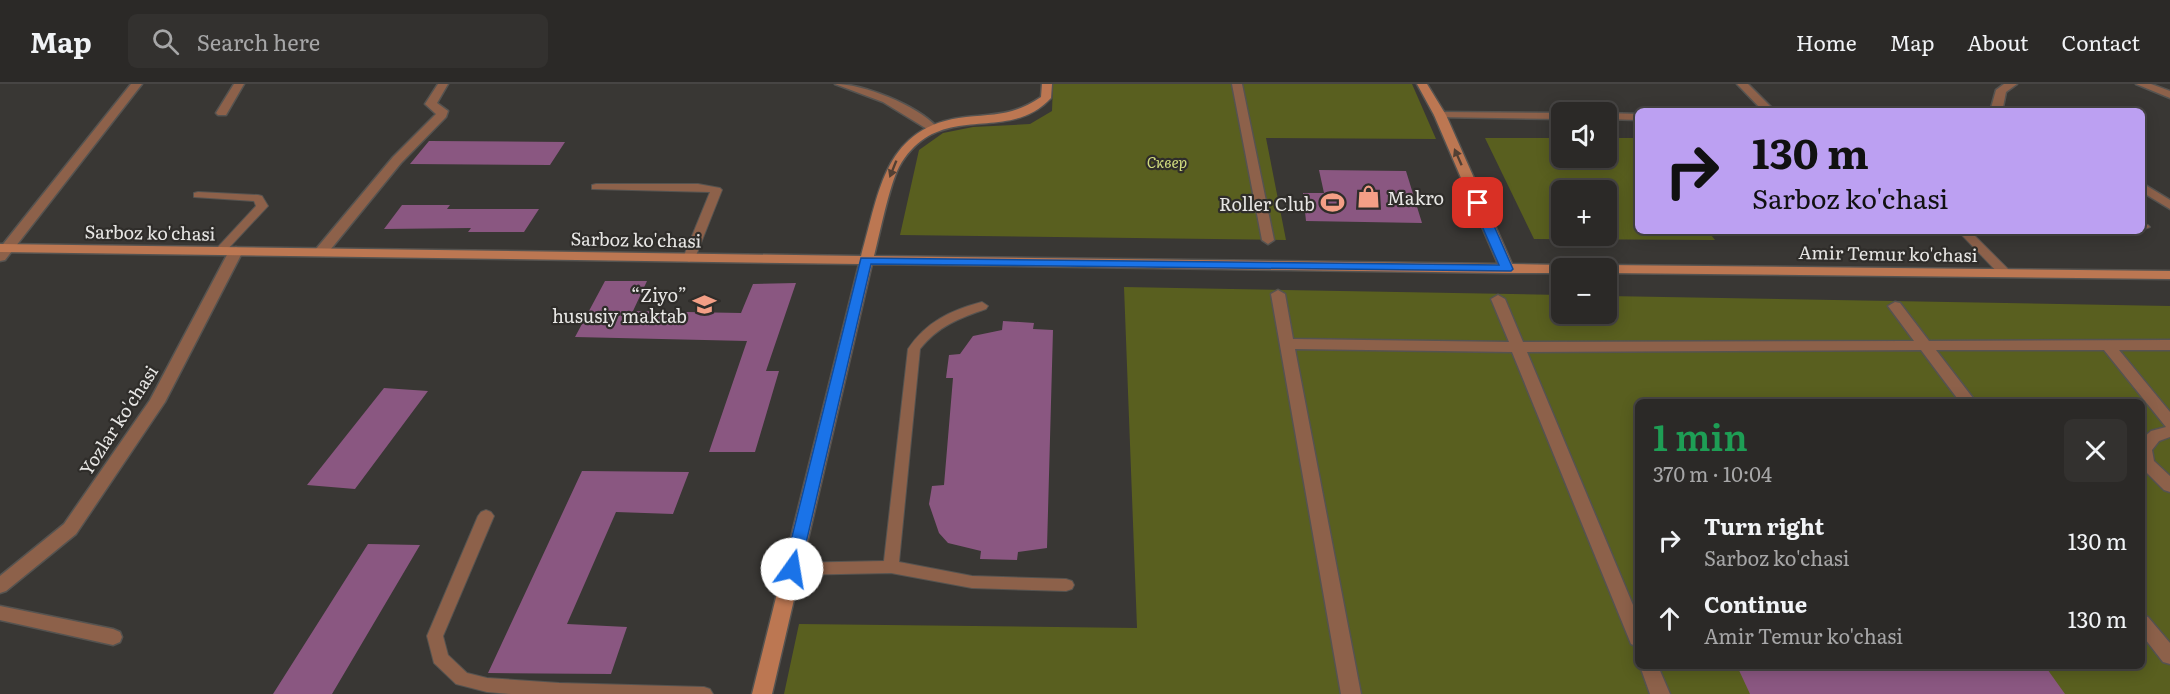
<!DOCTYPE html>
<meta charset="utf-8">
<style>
:root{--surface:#2b2927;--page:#33312f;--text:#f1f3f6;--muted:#a6a6a7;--line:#474544}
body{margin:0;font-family:Literata,serif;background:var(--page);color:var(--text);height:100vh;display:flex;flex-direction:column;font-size:22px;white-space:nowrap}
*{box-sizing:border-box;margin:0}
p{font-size:20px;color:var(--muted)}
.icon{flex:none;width:33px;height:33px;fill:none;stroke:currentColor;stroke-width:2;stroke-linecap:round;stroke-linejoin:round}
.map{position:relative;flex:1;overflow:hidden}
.drawer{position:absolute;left:1635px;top:315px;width:510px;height:270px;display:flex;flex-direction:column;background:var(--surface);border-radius:9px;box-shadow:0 3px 15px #0003,0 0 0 2px var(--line)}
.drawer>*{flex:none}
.banner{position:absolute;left:1635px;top:24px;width:510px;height:126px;border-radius:9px;box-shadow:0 3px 15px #0003,0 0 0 2px var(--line);background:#bca0f2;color:#111;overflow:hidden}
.controls{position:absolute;left:1551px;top:18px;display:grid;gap:12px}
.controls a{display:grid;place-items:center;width:66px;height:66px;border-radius:9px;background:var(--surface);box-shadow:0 3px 15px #0003,0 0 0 2px var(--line);font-size:30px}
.pin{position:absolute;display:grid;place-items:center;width:51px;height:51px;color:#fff;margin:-26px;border-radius:12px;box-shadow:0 3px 9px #0006}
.me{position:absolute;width:66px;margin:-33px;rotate:13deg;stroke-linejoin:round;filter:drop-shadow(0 0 4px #0008)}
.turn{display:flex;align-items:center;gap:21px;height:126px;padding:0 18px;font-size:27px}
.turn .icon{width:78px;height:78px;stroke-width:2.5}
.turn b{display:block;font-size:42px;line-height:51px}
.round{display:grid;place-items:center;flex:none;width:63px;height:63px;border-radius:9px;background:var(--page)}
.summary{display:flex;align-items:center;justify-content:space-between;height:102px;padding:0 18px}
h1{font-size:36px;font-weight:600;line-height:45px;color:#1e9e55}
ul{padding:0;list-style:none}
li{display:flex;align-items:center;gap:18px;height:78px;padding:0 18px}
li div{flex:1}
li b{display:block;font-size:22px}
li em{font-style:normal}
header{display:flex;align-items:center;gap:36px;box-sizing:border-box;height:84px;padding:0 30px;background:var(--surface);border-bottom:2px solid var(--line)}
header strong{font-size:28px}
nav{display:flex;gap:33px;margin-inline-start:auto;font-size:21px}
.search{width:420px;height:54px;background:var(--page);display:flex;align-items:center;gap:15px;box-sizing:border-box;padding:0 21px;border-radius:9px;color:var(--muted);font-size:22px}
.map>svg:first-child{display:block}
.green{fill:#595f1f;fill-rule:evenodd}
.building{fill:#8a5781}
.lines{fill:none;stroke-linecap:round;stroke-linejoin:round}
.service-casing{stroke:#555350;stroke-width:2}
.pedestrian-casing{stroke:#555350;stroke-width:3}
.minor-casing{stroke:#555350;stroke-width:3}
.tertiary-casing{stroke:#555350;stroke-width:3}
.secondary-casing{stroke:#555350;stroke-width:3}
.service{fill:#8d614a;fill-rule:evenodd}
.pedestrian{fill:#8d614a;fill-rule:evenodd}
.minor{fill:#8d614a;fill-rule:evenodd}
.tertiary{fill:#8d614a;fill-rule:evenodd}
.secondary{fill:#bc7752;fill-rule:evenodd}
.oneway{fill:#524034}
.route{fill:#1a73e8;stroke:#114b97;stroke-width:1.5}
.labels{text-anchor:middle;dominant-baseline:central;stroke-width:4.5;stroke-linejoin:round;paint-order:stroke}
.far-park-label{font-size:15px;font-style:italic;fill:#d2dd7f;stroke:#2f2d2a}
.poi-label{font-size:18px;fill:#e7e6e4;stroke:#2f2d2a;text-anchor:end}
.street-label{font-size:18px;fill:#e7e6e4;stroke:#2f2d2a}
</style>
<header>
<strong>Map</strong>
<div class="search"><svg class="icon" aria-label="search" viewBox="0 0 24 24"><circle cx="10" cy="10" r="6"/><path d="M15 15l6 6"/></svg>Search here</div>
<nav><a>Home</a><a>Map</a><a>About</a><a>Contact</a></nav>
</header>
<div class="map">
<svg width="2170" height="610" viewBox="0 0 2170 610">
<rect width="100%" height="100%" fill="#393734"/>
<path class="green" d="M1053,0H1412L1436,55L1266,54L1286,156L900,151L919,66L943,49L973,43L1030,40L1052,27Z
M1485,54H1561L1562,74H1606L1607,54H1638V147H1708L1715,156L1534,155ZM1606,106V152H1562V106Z
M1124,203L1561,211L1562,230H1606L1607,212L2170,222V610H784L799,540L1137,544ZM1638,318H2142V582H1638Z"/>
<path class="building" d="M429,57L565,58L550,81L410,80Z
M1319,86L1406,87L1422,139L1306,137L1303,109H1324Z
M402,121H450L447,125H539L524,148H468L471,144L384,145Z
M605,197H647L633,227L741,229L753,200L796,199L766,287H779L755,368H709L747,257L575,253Z
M1003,237L1034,239L1033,245L1053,246L1047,464L1018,468L1017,476L980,475L981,467L948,459L939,449L929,420L932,402L944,401L953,294H946L949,271L960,270L973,252L1002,246Z
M384,304L428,307L355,405L307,401Z
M582,387L689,388L673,430L616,428L567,540L627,543L611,590L488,589Z
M368,460L420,461L332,610H273Z
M1737,582H2045L2065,610H1750Z"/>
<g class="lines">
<defs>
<path id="service" d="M596,100H698L720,104L722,106L695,174L689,178L683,174L710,108L592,105V101Z
M198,108L258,111L262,112L268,122L225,168L221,170L215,166L217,164L256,122L254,117L194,113V109Z
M2142,140L2148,141L2150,143L2142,146Z
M1958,147H1970L2009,186L2011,189L2009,192H2001Z
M982,218L988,222L986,225C960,234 938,242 920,265L899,478L972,492L1066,495L1072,497L1074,501L1072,505L1066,507L972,504L891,489L792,491L786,489L784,485L786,481L792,479L884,477L908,265C926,238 951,226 982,218Z
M486,426L491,428L494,432L443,552L448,571L467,589L487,594L559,599L704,603L710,605L713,610H511L487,608L456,600L434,579L427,552L478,432L481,428Z"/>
<path id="pedestrian" d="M1232,0H1242L1274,156L1268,160L1262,156Z
M1278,206L1285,210L1293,255L1509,258L1491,215L1498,211L1505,215L1523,258L1914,257L1888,222L1895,218L1900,219L1929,257L2170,256V266H2119L2170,328V353L2159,357L2152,366L2154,377L2170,392V408L2164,406L2142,384V355L2151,347L2166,343L2104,266H1936L1976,318H1960L1921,266L1527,268L1638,533V563L1631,560L1629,555L1512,268L1295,265L1361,610H1341L1271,210Z
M2142,531L2148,533L2170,559V580L2163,578L2142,551Z
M1640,582H1658L1670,610H1650Z"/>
<path id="minor" d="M131,0H142L5,176L0,177V164Z
M234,0H244L226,31H218L216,29Z
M438,0H448L437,19L448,27L446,33L401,79L326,171H316L314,168L316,165L393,73L436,30L425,20Z
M835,0C864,0 916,21 937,43L931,46L927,45L883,18Z
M1737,0H1748L1775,27H1763Z
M2004,0H2017L2006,8L2003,23L2006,27H1994L1991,24L1996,6Z
M2136,0H2151L2170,7V14Z
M236,163L243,167L165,318L76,450L6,507L0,509V492L64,440L150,316L229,167Z
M0,522L113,545L120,548L122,553L120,558L113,561L0,536Z"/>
<path id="tertiary" d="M1440,28L1562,29V35L1436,33L1434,31Z
M1606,29L1638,30V36L1606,35Z
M2142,99L2170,116V125L2142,108Z"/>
<path id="secondary" d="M1042,0H1052L1051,14C1007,62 939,13 899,83C889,102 880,149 874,172L1498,180L1434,31L1417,0H1427L1446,31L1512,180L1562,181L1568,184H1562V189H1507L872,180L772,610H752L859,180L0,168V160L861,172C880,106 884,42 966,33C997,30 1014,31 1041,13Z
M1606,181L2170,187V195L1606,189V184H1600Z"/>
</defs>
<use href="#service" class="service-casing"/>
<use href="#pedestrian" class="pedestrian-casing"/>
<use href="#minor" class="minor-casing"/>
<use href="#tertiary" class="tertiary-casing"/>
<use href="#secondary" class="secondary-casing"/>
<use href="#service" class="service"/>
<use href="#pedestrian" class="pedestrian"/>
<use href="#minor" class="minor"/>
<use href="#tertiary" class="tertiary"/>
<use href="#secondary" class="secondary"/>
</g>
<defs><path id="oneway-solid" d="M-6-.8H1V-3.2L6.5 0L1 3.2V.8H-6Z" transform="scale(1.5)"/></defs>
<g class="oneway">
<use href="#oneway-solid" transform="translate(1458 73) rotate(-114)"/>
<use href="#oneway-solid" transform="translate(893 85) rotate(112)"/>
</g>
<path class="route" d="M1474,116L1484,119L1513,185L1511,187L871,180L800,485L797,490H786L784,485L861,174L1499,181L1472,119Z"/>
<defs>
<symbol id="shop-bare" viewBox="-9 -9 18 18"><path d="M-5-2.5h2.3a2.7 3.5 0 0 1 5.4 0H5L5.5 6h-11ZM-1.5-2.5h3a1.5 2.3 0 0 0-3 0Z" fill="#f39f86" stroke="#2f2d2a" stroke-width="2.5" paint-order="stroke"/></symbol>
<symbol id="stadium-bare" viewBox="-9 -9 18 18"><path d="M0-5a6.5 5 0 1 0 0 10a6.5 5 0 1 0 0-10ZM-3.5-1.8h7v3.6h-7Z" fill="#f39f86" stroke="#2f2d2a" stroke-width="2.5" paint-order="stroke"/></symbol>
<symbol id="school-bare" viewBox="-9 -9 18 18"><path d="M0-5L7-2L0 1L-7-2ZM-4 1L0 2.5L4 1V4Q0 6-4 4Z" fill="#f39f86" stroke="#2f2d2a" stroke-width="2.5" paint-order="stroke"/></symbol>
</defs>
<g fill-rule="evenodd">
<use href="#shop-bare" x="1352" y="96" width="33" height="33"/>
<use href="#stadium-bare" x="1316" y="102" width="33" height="33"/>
<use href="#school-bare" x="688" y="204" width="33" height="33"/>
</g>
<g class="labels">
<g class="far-park-label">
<text x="1167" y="77">Сквер</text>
</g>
<g class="poi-label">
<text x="1387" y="113" text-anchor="start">Makro</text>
<text x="1315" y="119">Roller Club</text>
<text x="687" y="210">“Ziyo”<tspan x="687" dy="21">hususiy maktab</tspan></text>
</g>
<g class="street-label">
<text transform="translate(150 148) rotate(1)">Sarboz ko'chasi</text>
<text transform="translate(636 155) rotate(1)">Sarboz ko'chasi</text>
<text transform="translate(1888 169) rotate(1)">Amir Temur ko'chasi</text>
<text transform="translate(118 336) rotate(-57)">Yozlar ko'chasi</text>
</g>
</g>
</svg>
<div class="controls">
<a><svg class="icon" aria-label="sound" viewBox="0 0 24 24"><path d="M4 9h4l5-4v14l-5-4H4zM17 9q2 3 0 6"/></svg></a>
<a>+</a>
<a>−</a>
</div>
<div class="pin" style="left:1478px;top:119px;background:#d93025"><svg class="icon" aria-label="arrive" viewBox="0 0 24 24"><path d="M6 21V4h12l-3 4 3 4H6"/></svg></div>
<svg class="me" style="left:792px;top:485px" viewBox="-20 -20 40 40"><circle r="19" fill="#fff"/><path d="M0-13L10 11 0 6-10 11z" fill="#1a73e8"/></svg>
<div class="banner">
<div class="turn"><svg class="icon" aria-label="right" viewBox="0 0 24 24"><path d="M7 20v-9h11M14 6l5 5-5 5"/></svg><div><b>130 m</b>Sarboz ko'chasi</div></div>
</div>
<section class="drawer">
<div class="summary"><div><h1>1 min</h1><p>370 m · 10:04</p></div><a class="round"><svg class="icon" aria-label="close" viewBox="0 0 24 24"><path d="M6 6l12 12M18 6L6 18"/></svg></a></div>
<ul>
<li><svg class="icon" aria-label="right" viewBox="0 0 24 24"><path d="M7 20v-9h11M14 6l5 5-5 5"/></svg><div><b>Turn right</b><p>Sarboz ko'chasi</p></div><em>130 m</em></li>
<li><svg class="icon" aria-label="ahead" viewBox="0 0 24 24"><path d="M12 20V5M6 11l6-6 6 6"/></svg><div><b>Continue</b><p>Amir Temur ko'chasi</p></div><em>130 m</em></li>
</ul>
</section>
</div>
